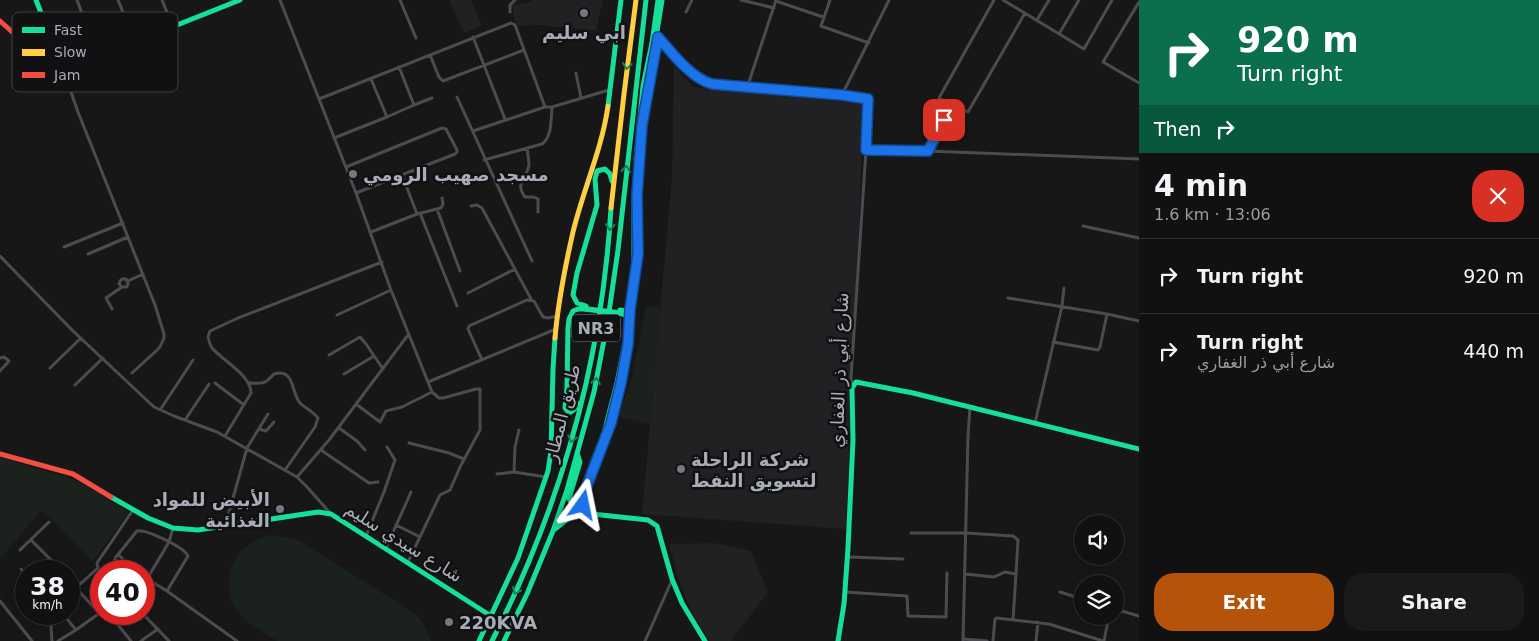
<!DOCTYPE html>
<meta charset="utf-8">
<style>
:root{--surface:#111;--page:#1a1a1a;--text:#f1f3f6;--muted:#9c9d9f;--line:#303131;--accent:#b45309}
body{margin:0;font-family:"DejaVu Sans","Noto Naskh Arabic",sans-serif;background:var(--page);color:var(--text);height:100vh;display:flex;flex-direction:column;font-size:19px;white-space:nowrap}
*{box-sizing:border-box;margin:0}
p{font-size:16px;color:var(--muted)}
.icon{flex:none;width:28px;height:28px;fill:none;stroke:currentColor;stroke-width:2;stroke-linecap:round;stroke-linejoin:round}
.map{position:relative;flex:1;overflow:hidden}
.drawer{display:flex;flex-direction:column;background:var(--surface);width:400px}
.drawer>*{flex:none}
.banner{background:#0b6e4f;color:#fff;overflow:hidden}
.buttons{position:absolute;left:1074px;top:515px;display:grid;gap:10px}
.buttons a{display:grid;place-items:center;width:50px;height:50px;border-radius:50%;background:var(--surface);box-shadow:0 2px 12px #0003,0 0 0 1px var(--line);font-size:25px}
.speed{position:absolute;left:15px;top:560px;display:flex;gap:10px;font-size:25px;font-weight:700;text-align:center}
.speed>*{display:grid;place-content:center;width:65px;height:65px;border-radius:50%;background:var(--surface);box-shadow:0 2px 12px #0003,0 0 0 1px var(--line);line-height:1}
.speed small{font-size:12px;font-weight:400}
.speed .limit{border:8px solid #d22;background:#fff;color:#111}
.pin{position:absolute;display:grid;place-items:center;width:42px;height:42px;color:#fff;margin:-21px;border-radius:10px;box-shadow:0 2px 8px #0006}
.me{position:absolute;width:55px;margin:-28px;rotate:12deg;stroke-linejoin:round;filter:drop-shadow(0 0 4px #0008)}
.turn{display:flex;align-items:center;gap:18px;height:105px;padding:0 15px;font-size:22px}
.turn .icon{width:65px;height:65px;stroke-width:2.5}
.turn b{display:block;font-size:35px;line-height:42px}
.then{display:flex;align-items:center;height:48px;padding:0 15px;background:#0003;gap:10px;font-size:19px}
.round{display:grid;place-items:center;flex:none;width:52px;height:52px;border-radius:20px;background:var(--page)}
.overview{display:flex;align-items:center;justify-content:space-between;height:85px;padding:0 15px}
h1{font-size:30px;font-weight:700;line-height:38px}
.cta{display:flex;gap:10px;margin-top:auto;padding:10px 15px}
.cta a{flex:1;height:58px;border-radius:20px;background:var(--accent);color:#fff;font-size:20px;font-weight:700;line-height:58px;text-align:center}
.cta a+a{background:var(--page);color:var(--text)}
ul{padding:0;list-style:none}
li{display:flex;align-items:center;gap:15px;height:75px;padding:0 15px;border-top:1px solid var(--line)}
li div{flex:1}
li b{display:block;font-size:19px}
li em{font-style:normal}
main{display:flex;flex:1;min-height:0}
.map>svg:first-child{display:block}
.built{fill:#212124}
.green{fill:#1b211c}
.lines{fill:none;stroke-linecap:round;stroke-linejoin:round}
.street{stroke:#4b4c50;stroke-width:3}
.fast{stroke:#16e098;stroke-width:5}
.slow{stroke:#ffcf43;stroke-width:5}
.jam{stroke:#f24e42;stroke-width:5}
.fast-bridge{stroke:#16e098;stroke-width:5.5}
.oneway{stroke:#14835c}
.route-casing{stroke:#114b97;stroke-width:12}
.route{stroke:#1a73e8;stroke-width:9}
.poi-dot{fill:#757880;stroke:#111113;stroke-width:2}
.labels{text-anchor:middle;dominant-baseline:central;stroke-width:5;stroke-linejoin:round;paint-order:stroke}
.shield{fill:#111113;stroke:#7b7e86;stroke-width:1}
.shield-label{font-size:16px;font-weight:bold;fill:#a8adb8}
.poi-label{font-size:18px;font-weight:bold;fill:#a8adb8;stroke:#111113;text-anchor:start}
.street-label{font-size:18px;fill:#a8adb8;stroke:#111113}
.key{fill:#111113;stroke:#3e4045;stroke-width:1}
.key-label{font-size:14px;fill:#a8adb8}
</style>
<main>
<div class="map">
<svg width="1139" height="641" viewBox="0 0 1139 641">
<rect width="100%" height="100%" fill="#171717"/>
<path class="built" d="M449,0H471L482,26L464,33Z
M532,0H603L596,31L540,25L516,26L512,5L533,2Z
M674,66L693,87L864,104L846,529L642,514L672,177Z
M714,543L751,551L768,592L731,641H710L707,637L687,602L677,574L669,544Z"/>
<path class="green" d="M646,306L661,307L650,424L619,416L631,380L638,349Z
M0,457L76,480L129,512L93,561L42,510L2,557L0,555Z
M272,535L293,538L300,541L414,613L424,624L431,641H277L245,620L233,606L229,592L230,570L240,552L247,546L260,538Z"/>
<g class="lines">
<path class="street" d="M77,0L98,57
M118,0L131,32
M162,0L173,27
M280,0L356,193L391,290L432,392L439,398H443L476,389H480V430L460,467L450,490L440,495L408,562
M400,0L416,38
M741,0L774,8
M830,0L821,26L869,43
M1003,0L1084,49L1112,0
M776,1L823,17
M1139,2L1103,62L1139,83
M510,12V5L515,0
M686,12L692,0
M1037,20L1049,0
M1059,34L1079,0
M473,37L505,119
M656,37L699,80L703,82L747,88L842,95L868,99L866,150L851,378L852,388
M430,55L439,77L443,81L524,50
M63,69L78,112L155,305L164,334V338L160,347L155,352L132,373
M576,73L581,98
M747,88L776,0
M842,95L889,0
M457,97L532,261
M319,99L511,23L515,25L545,107
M414,105L432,98
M952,105L939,98L994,0
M387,117L414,105L399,67
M473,131L545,107H552L609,90
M334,138L387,117L371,79
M527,148C528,154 529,160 529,165C527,179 514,182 525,197H534L538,199V212
M866,150L928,151L952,105L968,112L1025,13
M928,151L1139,159
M484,160L542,144C552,137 551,119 552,107
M346,167L442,128L446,129L457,150V152L455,154L356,193
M402,175L417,214
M471,206L477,205L482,208L531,299
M437,209L460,271
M420,213L457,306
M1083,226L1139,238
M371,232L417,214L441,208L443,204L442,198
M64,247L123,223
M88,254L128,237
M0,256L72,330L154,407L174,416L217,432L297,477L307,487L331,514
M128,281L143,274
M468,293L515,269
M1008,298L1107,314L1139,321
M112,309L106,298L122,287H127L128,283L126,279H122L120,281L119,284L122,287
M337,315L391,290
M1053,342L1098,350L1100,347L1107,314
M329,355L360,337L366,344L383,369
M0,358L4,357L9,361L0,371
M482,360L468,329L469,326L527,300L534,301L543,317L548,318L557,316
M50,368L81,338
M344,374L374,356
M428,382L556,329
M215,383L244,405
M249,383C263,384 265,384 274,374C295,368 291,393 300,403C305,408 313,411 318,418L315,427L285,470
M75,385L103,358
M356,404L380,422L386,411L402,407L432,392
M160,410L193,360
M185,420L209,384
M1035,423L1062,306L1064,288
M339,428L357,441L365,450
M259,429L266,431L274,422
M225,436L251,393C251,375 223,361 212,348C210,345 209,341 208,337L210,331L238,318L382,262
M409,443L449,453L464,459
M321,450L369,483L378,482
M514,472L515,447L519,430
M497,474L514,472L546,477
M297,477L329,440L408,335
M396,525L420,537
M225,527L247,448L268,414
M911,533H966L1013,536L1018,540L1016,574
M366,536L384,492L395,460L387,447
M31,540L62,571
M386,548L411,492
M20,550L49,522
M118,554L134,571
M849,557L903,559
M21,569L26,574
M101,571L98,568L97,563L133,510
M131,571L118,566L114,561L116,557L137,531C146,529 184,547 188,556L167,591
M965,574L994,577L1005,572L1016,574L1013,620
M144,577L167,591L237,641
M69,579L77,587
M147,579L169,542L173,528
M76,588L99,613
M845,592L907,596L908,616L946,617L947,573
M1060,592L1082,599
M69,594L98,568
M0,601L32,641
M1115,609L1139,616
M63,614L76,630L101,612
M109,614L131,641
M143,614L169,641
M964,639L987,641
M52,641L51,627L53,614
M58,641L76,630
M141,641L158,629
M645,641L672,580
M963,641L968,436L970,407
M993,641L995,619L996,618L1049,624L1103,641
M1036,641L1038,622
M1104,641L1109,616"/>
<path class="fast" d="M36,0L63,69L69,68L240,0
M608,106L621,0
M636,160L643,86L652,43L658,0
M634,198V277
M586,306L577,303L573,295L577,273L597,205L595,179L597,171L605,169L610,174L612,181
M630,307L638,254L637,197L640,138L662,0
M620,310L626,311L630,309
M620,313L629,317
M577,403C576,408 574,411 569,413L565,408L567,388L568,328L569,319L573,311L578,309H586
M603,437L617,383L627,333
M577,453L580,462L569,499L572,503H583
M600,454L583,500L585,508L592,514L648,520L657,526L672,579L682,603L705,641
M111,497L148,518L173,528L198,530L318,512L331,514L502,623
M555,529L574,514L588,512
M479,641L518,558L548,471L551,451L553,369L555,338
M492,641C561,506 602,359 611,208
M504,641L527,594L553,531L567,490L594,392L608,319L618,250L646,0
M838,641L844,604L848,548L853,440L852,388L856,382L913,393L1139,449"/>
<path class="slow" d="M611,208L624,94L636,0
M555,338C558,303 565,267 573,232C583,190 602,149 608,106
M600,454L611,423L621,383L629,343L630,307"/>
<path class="jam" d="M0,21L38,55L63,69
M0,454L73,474L111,497"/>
<path class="fast-bridge" d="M586,309L620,313"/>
</g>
<defs><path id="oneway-chevron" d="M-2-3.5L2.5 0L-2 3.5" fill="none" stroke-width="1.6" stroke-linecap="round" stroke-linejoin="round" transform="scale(1.25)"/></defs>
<g class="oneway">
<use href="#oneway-chevron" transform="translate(627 66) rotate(97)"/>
<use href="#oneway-chevron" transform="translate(626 169) rotate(-84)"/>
<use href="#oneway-chevron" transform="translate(610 227) rotate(95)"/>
<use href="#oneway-chevron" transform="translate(596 381) rotate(-80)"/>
<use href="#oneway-chevron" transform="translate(572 439) rotate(104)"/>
<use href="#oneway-chevron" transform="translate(516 591) rotate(115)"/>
</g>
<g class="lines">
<defs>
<path id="route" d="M583,505V496L611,423L621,383L628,344L630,309L638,254L637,195L642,125L658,37C672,53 692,79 712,84L842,95L868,99L866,150L928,151L944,120"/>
</defs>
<use href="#route" class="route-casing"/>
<use href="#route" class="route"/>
</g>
<g class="poi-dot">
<circle cx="584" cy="13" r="5"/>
<circle cx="353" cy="174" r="5"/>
<circle cx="681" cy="469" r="5"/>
<circle cx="280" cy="509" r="5"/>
<circle cx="449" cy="622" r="5"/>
</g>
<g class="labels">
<rect class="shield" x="572" y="314.5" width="48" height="27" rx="4"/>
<g class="shield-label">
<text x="596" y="328">NR3</text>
</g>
<g class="poi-label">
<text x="584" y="32" text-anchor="middle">ابي سليم</text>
<text x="363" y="174">مسجد صهيب الرومي</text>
<text x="691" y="459">شركة الراحلة<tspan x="691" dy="21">لتسويق النفط</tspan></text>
<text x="270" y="499" text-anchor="end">الأبيض للمواد<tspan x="270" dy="21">الغذائية</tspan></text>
<text x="459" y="622">220KVA</text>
</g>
<g class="street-label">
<text transform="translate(839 370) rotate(-88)">شارع أبي ذر الغفاري</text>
<text transform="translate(562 413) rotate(-76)">طريق المطار</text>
<text transform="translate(404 542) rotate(32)">شارع سيدي سليم</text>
</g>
</g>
<rect x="12" y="12" width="166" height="80" rx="8" class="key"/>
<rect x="22" y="27" width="23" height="6" fill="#16e098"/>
<rect x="22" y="49" width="23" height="7" fill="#ffcf43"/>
<rect x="22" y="72" width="23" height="6" fill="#f24e42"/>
<g class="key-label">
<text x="54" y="35">Fast</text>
<text x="54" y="57">Slow</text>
<text x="54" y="80">Jam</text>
</g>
</svg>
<div class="buttons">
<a><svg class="icon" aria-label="sound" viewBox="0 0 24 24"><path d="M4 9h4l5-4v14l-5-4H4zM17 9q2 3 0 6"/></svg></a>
<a><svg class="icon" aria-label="layers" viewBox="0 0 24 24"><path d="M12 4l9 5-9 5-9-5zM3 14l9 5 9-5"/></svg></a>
</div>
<div class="speed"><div>38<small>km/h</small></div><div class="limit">40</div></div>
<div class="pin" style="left:944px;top:120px;background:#d93025"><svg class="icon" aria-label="arrive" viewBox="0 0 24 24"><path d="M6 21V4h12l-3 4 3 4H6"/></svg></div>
<svg class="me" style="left:583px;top:505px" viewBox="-20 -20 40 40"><path d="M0-17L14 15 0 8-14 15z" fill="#1a73e8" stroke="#fff" stroke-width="4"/></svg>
</div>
<section class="drawer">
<div class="banner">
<div class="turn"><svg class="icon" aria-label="right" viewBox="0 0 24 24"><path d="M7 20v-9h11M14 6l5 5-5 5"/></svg><div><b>920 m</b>Turn right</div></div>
<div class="then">Then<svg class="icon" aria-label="right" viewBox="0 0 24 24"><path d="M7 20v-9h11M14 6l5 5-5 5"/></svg></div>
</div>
<div class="overview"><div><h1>4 min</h1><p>1.6 km · 13:06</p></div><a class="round" style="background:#d93025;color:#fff"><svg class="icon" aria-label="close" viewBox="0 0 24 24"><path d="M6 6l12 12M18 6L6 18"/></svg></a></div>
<ul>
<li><svg class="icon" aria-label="right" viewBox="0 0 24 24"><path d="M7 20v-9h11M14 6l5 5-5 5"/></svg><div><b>Turn right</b></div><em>920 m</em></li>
<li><svg class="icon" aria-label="right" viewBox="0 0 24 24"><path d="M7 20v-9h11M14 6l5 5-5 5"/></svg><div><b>Turn right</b><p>شارع أبي ذر الغفاري</p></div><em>440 m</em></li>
</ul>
<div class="cta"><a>Exit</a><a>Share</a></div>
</section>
</main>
